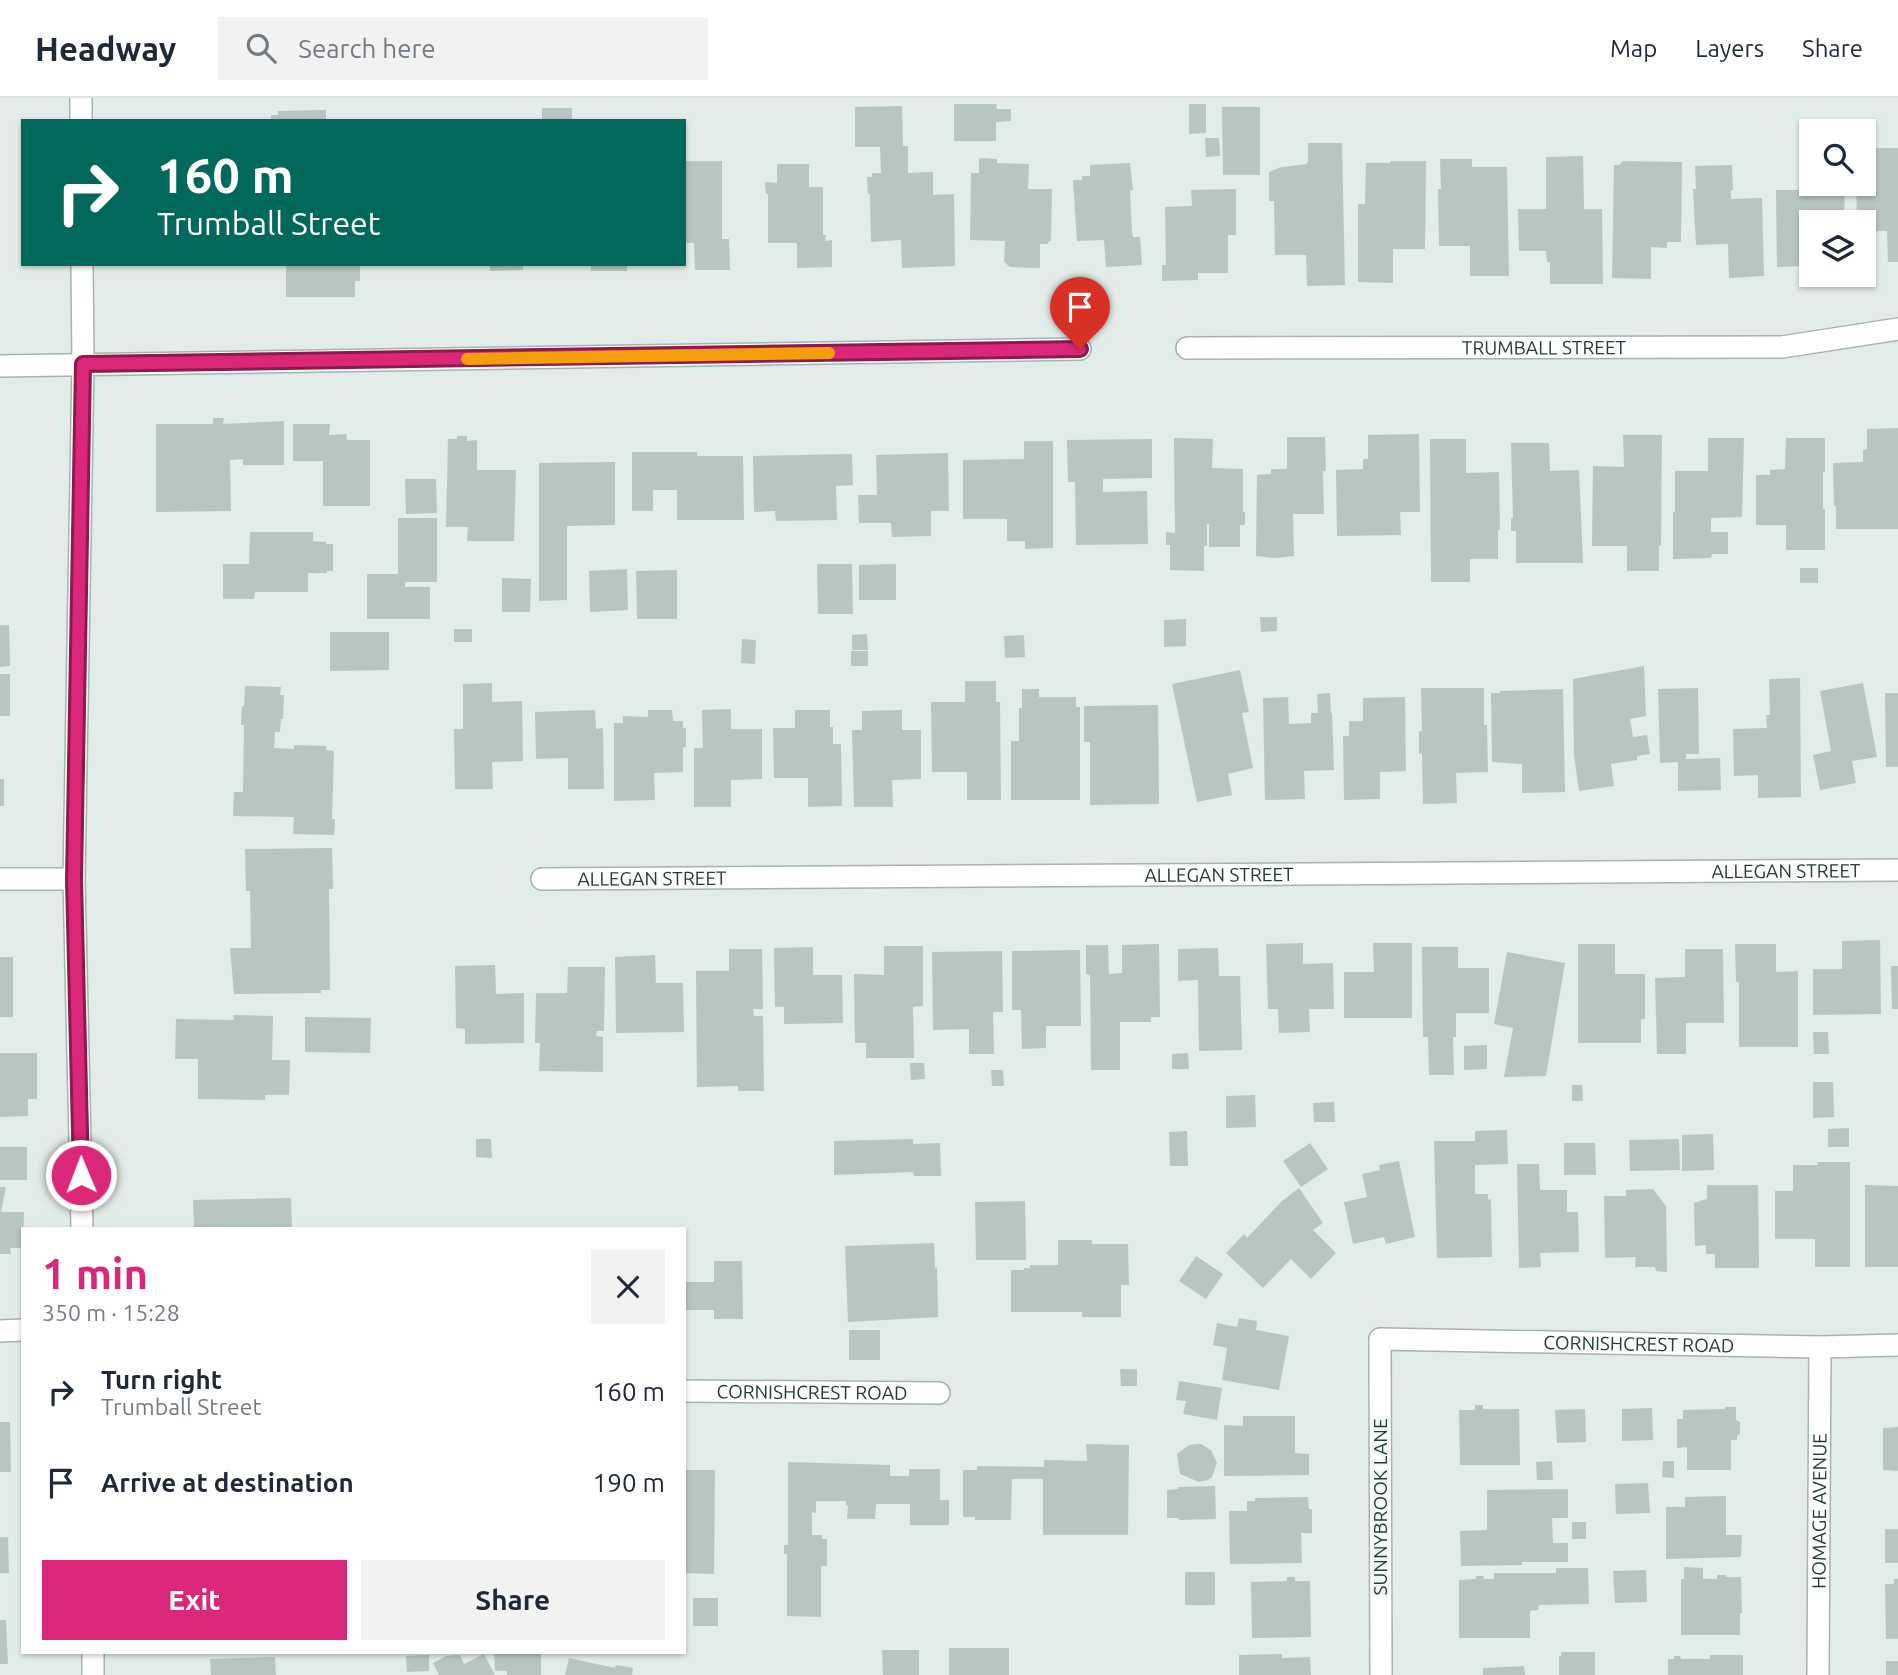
<!DOCTYPE html>
<meta charset="utf-8">
<style>
:root{--surface:#fff;--page:#f2f2f3;--text:#1f2937;--muted:#747a83;--line:#e0e1e3;--accent:#db2777}
body{margin:0;font-family:Ubuntu,sans-serif;background:var(--page);color:var(--text);height:100vh;display:flex;flex-direction:column;font-size:26px;white-space:nowrap}
*{box-sizing:border-box;margin:0}
p{font-size:23px;color:var(--muted)}
.icon{flex:none;width:38px;height:38px;fill:none;stroke:currentColor;stroke-width:2;stroke-linecap:round;stroke-linejoin:round}
.map{position:relative;flex:1;overflow:hidden}
.details{position:absolute;left:21px;top:1129px;width:665px;height:427px;display:flex;flex-direction:column;background:var(--surface);border-radius:0px;box-shadow:0 2px 5px #0004}
.details>*{flex:none}
.banner{position:absolute;left:21px;top:21px;width:665px;height:147px;border-radius:0px;box-shadow:0 2px 5px #0004;background:#00695c;color:#fff;overflow:hidden}
.tools{position:absolute;left:1799px;top:21px;display:grid;gap:14px}
.tools a{display:grid;place-items:center;width:77px;height:77px;border-radius:0px;background:var(--surface);box-shadow:0 2px 5px #0004;font-size:35px}
.pin{position:absolute;display:grid;place-items:center;width:60px;height:60px;color:#fff;margin:-72px -30px;border-radius:50% 50% 50% 0;rotate:-45deg;box-shadow:0 0 7px #0007}
.pin .icon{rotate:45deg}
.me{position:absolute;width:77px;margin:-38px;rotate:359deg;stroke-linejoin:round;filter:drop-shadow(0 0 5px #0008)}
.turn{display:flex;align-items:center;gap:24px;height:147px;padding:0 21px;font-size:32px}
.turn .icon{width:91px;height:91px;stroke-width:2.5}
.turn b{display:block;font-size:49px;line-height:60px}
.round{display:grid;place-items:center;flex:none;width:74px;height:74px;border-radius:0px;background:var(--page)}
.summary{display:flex;align-items:center;justify-content:space-between;height:119px;padding:0 21px}
h1{font-size:42px;font-weight:700;line-height:52px;color:var(--accent)}
.button{display:flex;gap:14px;margin-top:auto;padding:14px 21px}
.button a{flex:1;height:80px;border-radius:0px;background:var(--accent);color:#fff;font-size:28px;font-weight:700;line-height:80px;text-align:center}
.button a+a{background:var(--page);color:var(--text)}
ul{padding:0;list-style:none}
li{display:flex;align-items:center;gap:21px;height:91px;padding:0 21px}
li div{flex:1}
li b{display:block;font-size:26px}
li em{font-style:normal}
header{display:flex;align-items:center;gap:42px;box-sizing:border-box;height:98px;padding:0 35px;background:var(--surface);border-bottom:2px solid var(--line)}
header strong{font-size:33px}
nav{display:flex;gap:38px;margin-inline-start:auto;font-size:24px}
.search{width:490px;height:63px;background:var(--page);display:flex;align-items:center;gap:18px;box-sizing:border-box;padding:0 24px;border-radius:0px;color:var(--muted);font-size:26px}
.map>svg:first-child{display:block}
.building{fill:#b8c6c1}
.lines{fill:none;stroke-linecap:round;stroke-linejoin:round}
.minor-casing{stroke:#a5b4af;stroke-width:24}
.minor{stroke:#fff;stroke-width:21}
.route-casing{stroke:#8e194d;stroke-width:18}
.route{stroke:#db2777;stroke-width:12}
.slow{stroke:#f59e0b;stroke-width:12}
.labels{text-anchor:middle;dominant-baseline:central;stroke-width:6;stroke-linejoin:round;paint-order:stroke}
.street-label{font-size:19px;fill:#233c37;stroke:#f3f8f6}
</style>
<header>
<strong>Headway</strong>
<div class="search"><svg class="icon" aria-label="search" viewBox="0 0 24 24"><circle cx="10" cy="10" r="6"/><path d="M15 15l6 6"/></svg>Search here</div>
<nav><a>Map</a><a>Layers</a><a>Share</a></nav>
</header>
<div class="map">
<svg width="1898" height="1577" viewBox="0 0 1898 1577">
<rect width="100%" height="100%" fill="#e2ece8"/>
<path class="building" d="M954,6H997L996,11H1011V23L996,24V43H954Z
M1189,6H1206V35L1189,36Z
M902,8L903,48H908V75L933,74V97L954,96L955,168L902,170L901,142L871,144L870,96H868L867,79H872V75H881L880,49H855V9Z
M1222,9H1260V77H1223Z
M542,10H572V23H542Z
M326,12V23H271V17H278V13Z
M1205,40H1219L1220,58L1206,59Z
M1308,45H1342L1345,187L1307,188L1306,157H1275L1274,103H1269V74L1282,69L1307,66V64H1308Z
M1864,50H1898V164H1888L1887,133H1872V127H1864V124H1857L1856,86H1864Z
M1583,58L1584,111H1602L1603,186H1550V164H1547L1546,153H1519L1518,111H1546V59Z
M979,60L997,61V65L1029,66L1028,91H1052L1051,143H1049L1048,146H1040V170L1010,169L1004,164L1005,143L970,142L971,75H979Z
M1440,61H1472V69H1507L1509,178H1470V148H1439L1438,91H1441Z
M684,63H722V141H729L730,172H695L694,145H684Z
M1391,63H1426L1425,151H1393V185L1358,184V106H1365L1366,65H1390Z
M1623,63L1682,64L1681,144H1667V150L1651,149V181L1612,180L1614,67H1619Z
M1130,65L1133,92L1130,93L1132,134L1133,139H1140L1142,167L1106,169L1104,142L1077,143L1073,82H1082V78H1090V67Z
M777,66H809V89H823V137H826L825,143L832,142V169L797,170V145H768V96H766L765,84L777,85Z
M1732,67L1733,92H1731V101L1762,100L1764,178L1729,180L1728,146L1696,147L1693,91H1696L1695,68Z
M1807,81H1811V86H1845L1844,124H1811V168L1777,169L1776,92H1807Z
M1236,91V137H1228V175H1198V182L1162,183V167H1166L1165,109L1192,108L1191,92Z
M286,166H360V183H355V199H286Z
M490,166H523V172L490,173Z
M591,166H627V173H591Z
M213,320H224L223,326L284,323V367H243V361L230,362L231,413L156,414V326H213Z
M293,326H330L329,337L346,336L347,342H370V408H323V363H293Z
M1898,330V431H1836V408H1834L1833,365L1863,364V352L1867,351V331Z
M1419,336L1420,414H1400L1401,437L1337,438L1336,372L1363,371V361H1368V337Z
M1623,337H1662L1661,448H1659V473H1627V448H1592L1593,368L1624,369Z
M457,338H467V343L477,342V372H516L514,443H467L468,429H446L448,341H457Z
M1287,339H1325L1326,373H1323L1324,416H1293L1294,458L1275,460L1256,458L1257,377L1271,376V371H1287Z
M1174,340L1213,341L1212,370L1243,371V414H1245V427H1240V449H1209V426H1207V448H1204V473L1170,472V447H1166V434L1175,435Z
M1708,340H1744L1742,419L1711,420V434H1728V456H1712L1711,460L1673,461V414H1675V373H1708Z
M1786,340H1825V374H1823V411H1825V452H1786V427H1756V377H1770V372L1785,371Z
M1152,341V380L1103,381V394L1147,393L1148,446L1076,447L1075,384H1068L1067,342Z
M1430,341H1466V375L1499,374L1500,432H1498V461H1470V484H1431Z
M1024,343H1053V450L1025,451V443H1007V421H963V362L1024,361Z
M1511,345H1549L1550,373L1579,372L1583,465H1516V433H1511V420H1513Z
M632,354H697V358H743L744,422H677V392H653V413H632Z
M948,355L949,413H931V438L892,439L891,425H859L858,397H877L876,357Z
M852,356L853,387L836,388L837,422L776,423L775,413L754,414L753,358Z
M615,364V427L567,428V502L539,503V365Z
M405,381H436L437,415L406,416Z
M398,420H437V484H405V489H430V521H367V476H398Z
M250,434H313V443L326,444V446H333V473H327V475H308V494H255L254,501H223V466H249Z
M817,466H852L853,516H818Z
M896,466V502H859V467Z
M1800,470H1818V485H1800Z
M627,471L628,512L590,514L589,473Z
M677,472V521H637L636,473Z
M502,480L531,481L530,514H502Z
M1260,519H1277V533L1261,534Z
M1186,521V548L1164,549V522Z
M0,527H9L10,568L0,569Z
M454,531H472V544H454Z
M330,534H389V572L330,573Z
M867,536L868,552H852V537Z
M1024,537L1025,559L1005,560L1004,538Z
M742,541L756,542L755,566L741,565Z
M851,553H868V568H851Z
M1644,568L1646,618L1630,621L1633,639L1647,637L1650,656L1637,658V662L1611,666L1614,688L1579,693L1574,657L1573,581Z
M1240,572L1249,614L1242,615L1253,670L1228,676L1232,697L1197,704L1172,586Z
M0,576H10V618H0Z
M1800,580L1801,699L1758,700V677L1734,678L1733,631L1767,630L1766,617H1770L1769,581Z
M965,583H996V604H1000L1001,702H967V674H932L931,604H965Z
M492,585V604L522,603L523,663L492,664L493,691H455L454,631H463V586Z
M1863,585L1877,659L1852,663L1856,685L1820,692L1813,657L1831,653L1820,593Z
M245,588L281,589L280,597H284L283,621H281L280,634H275L274,650L294,651V647L326,648V652L334,653L332,721H335L334,737L293,736L294,719L233,718L234,694H243L244,627H241L242,608H244Z
M1421,590H1484V627H1487L1488,674L1456,675L1457,705L1423,706L1422,655L1419,656V633H1422Z
M1698,590L1699,656H1686V661L1720,660L1721,692L1678,693V664L1660,665L1658,591Z
M1022,591H1039V599H1076V609H1080V702H1011V643H1019V610H1022Z
M1563,591L1565,694L1522,695V666L1492,664L1491,595H1500V593Z
M1330,595L1331,615H1332L1334,672L1304,673L1305,701L1265,702L1263,600L1288,599L1289,626L1311,625V615H1318L1317,596Z
M1885,595H1898V669H1886Z
M1405,599L1406,673L1380,674V701L1344,702L1343,638H1349V623H1363V600Z
M1158,607L1159,706L1090,707V644H1084V608Z
M731,611V631H762V681L731,682V709H694V650H703L702,612Z
M595,612L596,631L603,630L604,691H568V660L536,661L535,614Z
M648,612H672L673,623H683V630H686V649H683V674L654,675L655,702L614,703V625H623V618L648,619Z
M795,612H830V629H833V646H841L842,708L808,709V680H774L773,630H795Z
M902,612V632H921V681L892,682L893,709H854L852,632H862V613Z
M0,681H4V708H0Z
M332,750L333,791H329L330,892H321V895L234,896L230,850H251L250,793H246L245,751Z
M1880,842L1881,916L1813,917V871H1842V843Z
M1303,845V866L1333,865L1334,911H1309L1310,934L1279,935L1278,911H1268L1266,846Z
M1373,845H1412V920H1344V874H1374Z
M1159,846L1160,919H1151V924H1120V972H1091L1090,877L1086,876V847H1108L1109,876L1122,875V847Z
M1578,846H1615V876H1645V921H1641V945H1578Z
M1735,846H1776V874L1798,873V949H1739V884H1736Z
M884,848H923V908L913,909L914,960H866V945H855L854,876L884,877Z
M813,849V877H842L843,925L784,926V909H775L774,850Z
M1422,849H1458V870H1489V915H1456V939H1453L1454,977H1429L1428,939H1423Z
M1218,850L1219,878H1240L1242,952L1199,953L1198,882L1178,883V851Z
M729,851H762L763,911H753L754,918H763L764,993H738V988L697,989L696,873H729Z
M1685,851H1723L1724,925H1686V956H1657L1655,880L1685,879Z
M1080,852L1081,928H1046V950L1022,951L1021,912H1012V853Z
M1002,853L1003,914H993L994,956H969V931L933,932L932,854Z
M1507,854L1565,865L1546,978L1504,979L1513,930L1494,926Z
M655,857L656,885H683L684,934L616,935L615,859Z
M0,859H13V919H0Z
M495,867L496,896L524,895V945L465,946V931L456,930L455,868Z
M1891,868H1898V911H1892Z
M568,869H605L604,933H597L596,938L603,939V974L539,973L540,945H535L536,895H567Z
M233,917L273,918L272,962H290L289,997H265V1002L198,1001V961H175L176,921L234,922Z
M305,919L371,920L370,955L305,954Z
M1813,934H1828L1829,956H1814Z
M1487,947V971L1464,972V948Z
M0,955H37V1001H28V1018L0,1019Z
M1188,955L1189,971H1172V956Z
M910,965H924L925,981L911,982Z
M991,972H1003L1004,988H992Z
M1813,984H1833L1834,1019L1813,1020Z
M1572,987H1582L1583,1003H1572Z
M1255,997L1256,1029L1226,1030V998Z
M1334,1004L1335,1024H1314L1313,1005Z
M1849,1030V1049H1828V1031Z
M1507,1032L1508,1066L1475,1067V1096H1488V1102L1491,1101L1492,1159L1437,1160L1434,1043H1475V1033Z
M1187,1033L1188,1068H1170L1169,1034Z
M1713,1036L1714,1072L1682,1073V1037Z
M476,1041H491L492,1060L476,1059Z
M913,1041V1046L940,1045L941,1078H914L913,1074L834,1077V1043Z
M1679,1041L1680,1072L1630,1073L1629,1042Z
M1310,1045L1328,1071L1301,1089L1283,1063Z
M1564,1045H1595L1596,1077H1564Z
M0,1049H27V1082H0Z
M1399,1063L1415,1139L1386,1146L1384,1139L1353,1146L1344,1104L1367,1099L1362,1076L1380,1072L1379,1067Z
M1817,1064H1850V1169H1815V1141H1775V1093H1793V1067H1818Z
M1517,1066H1539L1540,1092H1567V1114H1578L1579,1154L1540,1155L1541,1169L1519,1170Z
M1707,1087H1758L1759,1170H1715V1156H1706V1147L1695,1148L1694,1105L1707,1101Z
M1865,1087L1898,1088V1169H1865Z
M0,1089H6L1,1114H0Z
M1299,1090L1323,1125L1313,1132L1336,1155L1311,1181L1291,1161L1263,1190L1226,1155L1244,1136L1247,1140L1282,1103Z
M1653,1091L1666,1108L1667,1174L1656,1173L1655,1169H1635L1636,1159L1605,1160L1604,1098H1626V1092Z
M291,1100L292,1130H194L193,1102Z
M1025,1103L1026,1162H976L975,1104Z
M0,1114H24L23,1150H10L11,1156H0Z
M1058,1142H1092V1146H1128L1129,1187H1121V1219H1082V1214H1011V1172H1024V1170H1030V1167H1058Z
M934,1145L935,1170L937,1169L938,1219L848,1224L845,1148Z
M1196,1158L1223,1176L1206,1201L1179,1183Z
M714,1163H742L743,1221H714V1212H684V1184H714Z
M1239,1220L1257,1223L1256,1232L1289,1238L1279,1292L1222,1282L1227,1250L1213,1247L1217,1225L1237,1229Z
M849,1232H880V1262H849Z
M1120,1271H1137V1288H1121Z
M1179,1283L1222,1290L1217,1322L1183,1316L1186,1303L1176,1302Z
M1475,1307H1483V1311H1519L1520,1367H1460L1459,1312H1475Z
M1725,1309H1736V1322L1740,1324V1336L1737,1338V1342H1731V1372H1687V1349L1677,1350V1321H1683V1312L1725,1311Z
M1652,1310L1653,1342L1622,1343V1311Z
M1585,1311L1586,1344L1557,1345L1555,1312Z
M1243,1318H1295V1355L1309,1356V1377L1224,1378V1327L1243,1328Z
M0,1324H10L11,1374H0Z
M1898,1329V1373L1883,1372V1330Z
M1086,1346L1129,1347L1128,1437H1043V1381H1012L1011,1422H975V1419H963V1372H977V1368L1044,1369V1362L1087,1363Z
M1196,1346H1201L1211,1352L1217,1365L1212,1379L1208,1382L1199,1384L1180,1376L1177,1356L1189,1347Z
M1552,1363L1553,1382H1537L1536,1364Z
M1663,1363H1674V1380L1662,1379Z
M788,1364L890,1367V1378H909V1371H940V1402H949V1427H910V1406H876L875,1421H847L848,1407L846,1408V1403H816V1415L812,1414V1437H822V1441H827V1468H821V1519L787,1518V1456H784V1447H788Z
M684,1372H715L714,1476L684,1475Z
M1648,1385L1650,1415L1616,1416L1615,1386Z
M1215,1388L1216,1421L1179,1422V1420H1167V1392L1178,1391V1389Z
M1568,1391V1420H1552L1553,1445H1568V1464H1522V1467L1461,1468L1460,1433L1487,1432V1392Z
M1726,1398V1437H1742L1741,1459L1666,1461V1409H1685V1399Z
M1308,1399L1309,1411H1312V1435H1301L1302,1465L1230,1466L1229,1413H1247V1403H1255V1400Z
M1572,1424H1586V1441H1572Z
M1885,1431H1898V1465H1885Z
M0,1439H8L9,1475H0Z
M1684,1469L1703,1470V1481H1717V1477H1726V1479H1741L1742,1515H1740V1537H1681V1481H1684Z
M1556,1470H1588L1589,1506L1539,1507L1538,1512L1530,1513V1540H1459V1482L1476,1481V1478H1484L1483,1481H1494V1475H1556Z
M1646,1472L1647,1504L1615,1505L1613,1473Z
M1185,1474H1215V1507H1185Z
M1287,1479H1295V1483H1310L1311,1539L1252,1540L1251,1484L1287,1483Z
M1894,1481H1898V1541H1886L1885,1486H1894Z
M693,1500H718V1528H693Z
M0,1522H6L8,1566H0Z
M949,1550H1009V1577H949Z
M882,1552H919V1577H883Z
M506,1554H541V1577H507V1573H495L494,1555L506,1556Z
M1561,1554H1595V1577H1559V1558H1561Z
M484,1556L495,1577H439L433,1565L446,1558L460,1557L464,1566Z
M1282,1556V1560L1310,1559L1311,1577H1239V1557Z
M429,1557V1573L407,1574L406,1558Z
M1710,1557H1743V1577H1668V1561H1674V1558H1680L1681,1561H1710Z
M275,1559L276,1577H211L210,1561Z
M569,1560L615,1570L616,1567L633,1570L632,1577H565Z
M1886,1563H1898V1577H1886Z
M1524,1568L1525,1577H1483V1570Z"/>
<g class="lines">
<defs>
<g id="minor">
<path d="M81,0V23"/>
<path d="M82,166L83,266L74,781L82,1130"/>
<path id="s1" d="M1187,250L1782,249L1898,231"/>
<path d="M0,268L1080,251"/>
<path d="M0,781H74"/>
<path id="s2" d="M542,781L1898,772"/>
<path d="M0,1233L23,1232"/>
<path id="s3" d="M684,1293L939,1295"/>
<path d="M93,1554V1577"/>
<path id="s4" d="M1381,1577L1380,1241L1820,1249L1898,1247"/>
<path id="s5" d="M1818,1577L1820,1249"/>
</g>
</defs>
<use href="#minor" class="minor-casing"/>
<use href="#minor" class="minor"/>
</g>
<g class="lines">
<defs>
<path id="route" d="M81,1077L74,781L83,266L1080,251"/>
</defs>
<use href="#route" class="route-casing"/>
<use href="#route" class="route"/>
<path class="slow" d="M467,261L829,255"/>
</g>
<g class="labels">
<g class="street-label">
<text stroke="none"><textPath href="#s1" startOffset="357">TRUMBALL STREET</textPath></text>
<text stroke="none"><textPath href="#s2" startOffset="1244">ALLEGAN STREET</textPath></text>
<text stroke="none"><textPath href="#s2" startOffset="677">ALLEGAN STREET</textPath></text>
<text stroke="none"><textPath href="#s2" startOffset="110">ALLEGAN STREET</textPath></text>
<text stroke="none"><textPath href="#s4" startOffset="595">CORNISHCREST ROAD</textPath></text>
<text stroke="none"><textPath href="#s3" startOffset="128">CORNISHCREST ROAD</textPath></text>
<text transform="translate(1380 1409) rotate(-90)">SUNNYBROOK LANE</text>
<text stroke="none"><textPath href="#s5" startOffset="164">HOMAGE AVENUE</textPath></text>
</g>
</g>
</svg>
<div class="tools">
<a><svg class="icon" aria-label="search" viewBox="0 0 24 24"><circle cx="10" cy="10" r="6"/><path d="M15 15l6 6"/></svg></a>
<a><svg class="icon" aria-label="layers" viewBox="0 0 24 24"><path d="M12 4l9 5-9 5-9-5zM3 14l9 5 9-5"/></svg></a>
</div>
<div class="pin" style="left:1080px;top:251px;background:#d93025"><svg class="icon" aria-label="arrive" viewBox="0 0 24 24"><path d="M6 21V4h12l-3 4 3 4H6"/></svg></div>
<svg class="me" style="left:81px;top:1077px" viewBox="-20 -20 40 40"><circle r="17" fill="#db2777" stroke="#fff" stroke-width="3"/><path d="M0-11L8 9 0 5-8 9z" fill="#fff"/></svg>
<div class="banner">
<div class="turn"><svg class="icon" aria-label="right" viewBox="0 0 24 24"><path d="M7 20v-9h11M14 6l5 5-5 5"/></svg><div><b>160 m</b>Trumball Street</div></div>
</div>
<section class="details">
<div class="summary"><div><h1>1 min</h1><p>350 m · 15:28</p></div><a class="round"><svg class="icon" aria-label="close" viewBox="0 0 24 24"><path d="M6 6l12 12M18 6L6 18"/></svg></a></div>
<ul>
<li><svg class="icon" aria-label="right" viewBox="0 0 24 24"><path d="M7 20v-9h11M14 6l5 5-5 5"/></svg><div><b>Turn right</b><p>Trumball Street</p></div><em>160 m</em></li>
<li><svg class="icon" aria-label="arrive" viewBox="0 0 24 24"><path d="M6 21V4h12l-3 4 3 4H6"/></svg><div><b>Arrive at destination</b></div><em>190 m</em></li>
</ul>
<div class="button"><a>Exit</a><a>Share</a></div>
</section>
</div>
